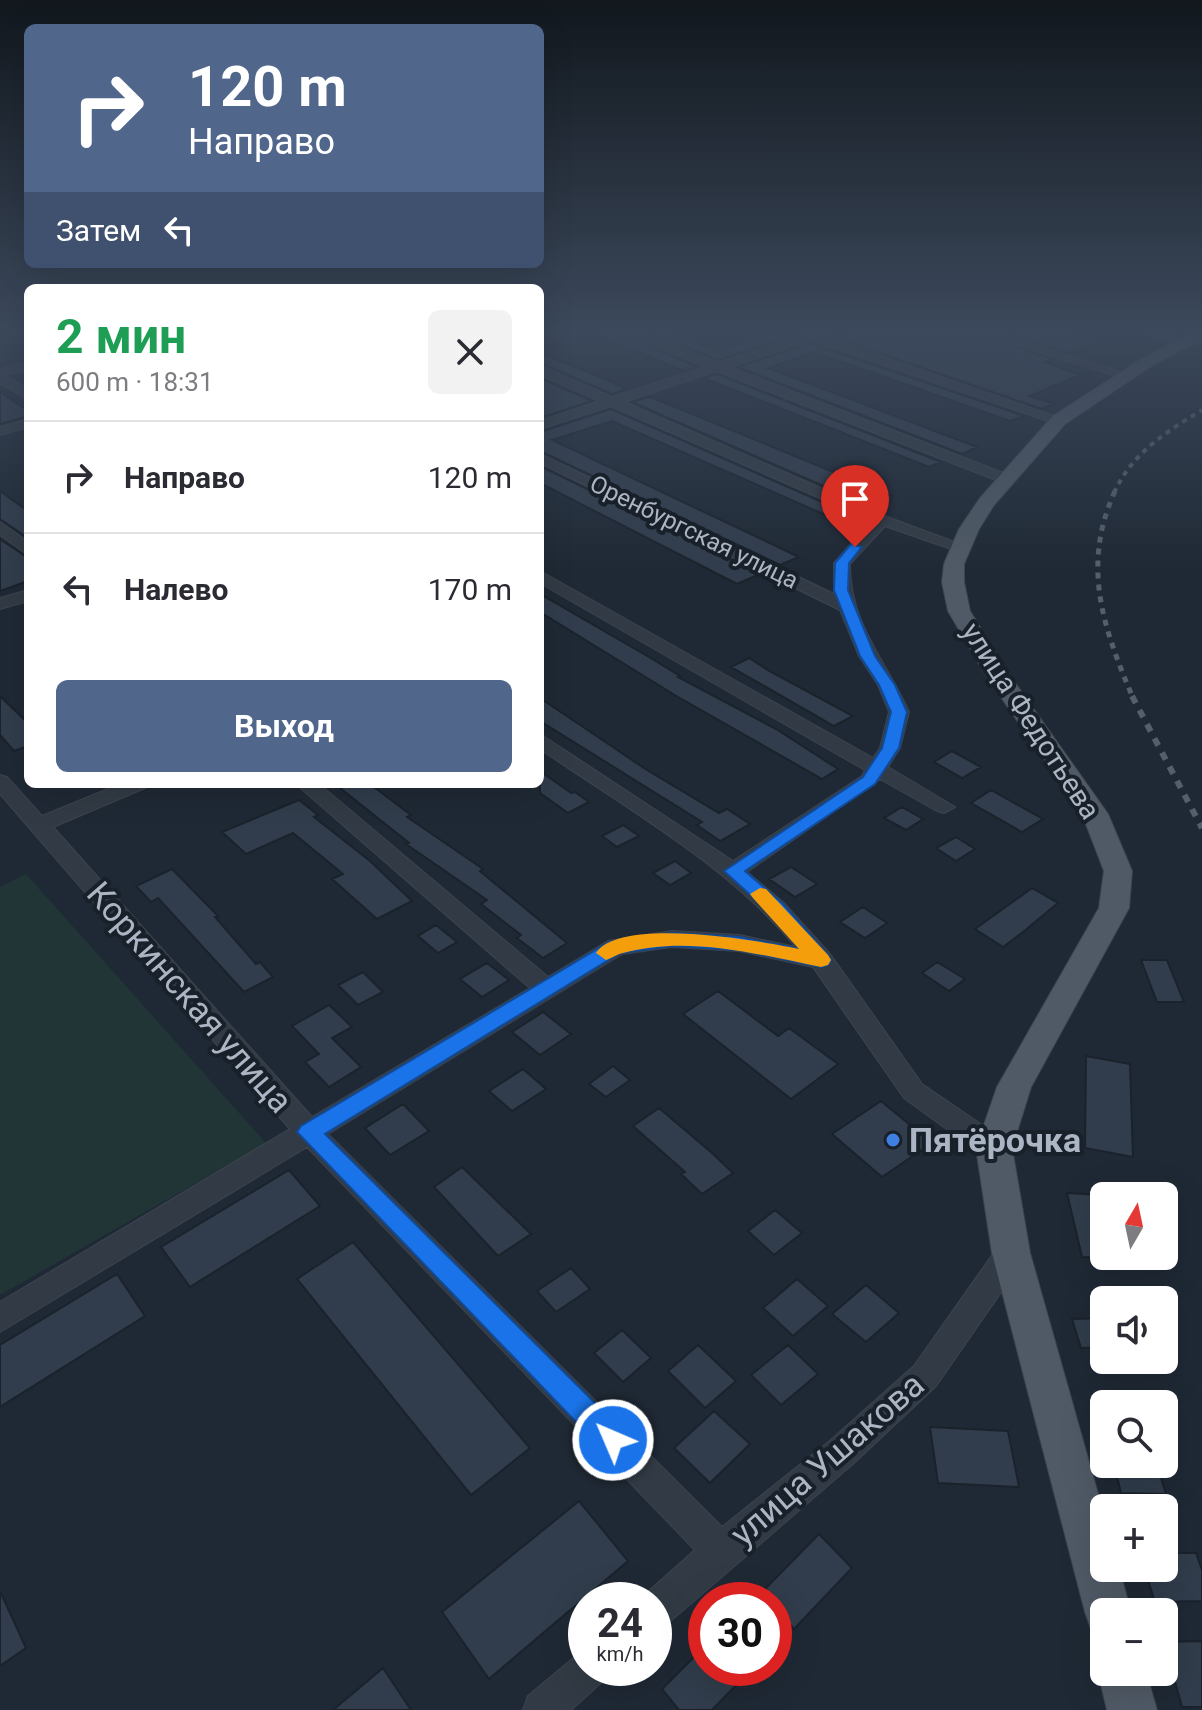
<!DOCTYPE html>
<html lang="ru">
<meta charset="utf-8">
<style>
:root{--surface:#fff;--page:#f2f2f3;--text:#2b2b33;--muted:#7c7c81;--line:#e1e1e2;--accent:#50668b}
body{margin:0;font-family:Roboto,sans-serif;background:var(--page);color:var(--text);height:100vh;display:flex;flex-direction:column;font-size:30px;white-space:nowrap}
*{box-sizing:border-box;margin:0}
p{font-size:26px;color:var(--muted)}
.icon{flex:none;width:44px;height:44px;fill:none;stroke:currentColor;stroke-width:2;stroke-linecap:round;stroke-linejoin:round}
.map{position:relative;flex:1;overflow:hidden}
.details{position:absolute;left:24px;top:284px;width:520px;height:504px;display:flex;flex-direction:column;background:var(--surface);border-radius:12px;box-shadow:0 8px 32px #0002}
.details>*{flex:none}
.hud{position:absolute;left:24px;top:24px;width:520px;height:244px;border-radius:12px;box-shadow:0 8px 32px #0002;background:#50668b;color:#fff;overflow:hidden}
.needle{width:52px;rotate:9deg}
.tools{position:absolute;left:1090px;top:1182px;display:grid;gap:16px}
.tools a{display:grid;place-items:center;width:88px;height:88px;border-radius:12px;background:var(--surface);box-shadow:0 8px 32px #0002;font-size:40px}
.speed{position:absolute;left:568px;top:1582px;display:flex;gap:16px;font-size:40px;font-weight:700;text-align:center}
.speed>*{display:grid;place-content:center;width:104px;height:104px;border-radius:50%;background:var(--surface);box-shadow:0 8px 32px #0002;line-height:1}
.speed small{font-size:20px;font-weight:400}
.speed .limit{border:12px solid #d22;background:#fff;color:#111}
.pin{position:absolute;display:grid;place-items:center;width:68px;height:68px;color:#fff;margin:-82px -34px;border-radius:50% 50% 50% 0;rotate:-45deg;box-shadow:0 0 8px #0007}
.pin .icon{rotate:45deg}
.me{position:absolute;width:88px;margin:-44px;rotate:315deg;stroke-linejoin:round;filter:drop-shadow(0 0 6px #0008)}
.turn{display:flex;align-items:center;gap:28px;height:168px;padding:0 32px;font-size:36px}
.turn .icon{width:104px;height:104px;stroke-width:2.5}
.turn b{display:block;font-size:56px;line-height:68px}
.then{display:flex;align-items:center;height:76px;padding:0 32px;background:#0003;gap:16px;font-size:30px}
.round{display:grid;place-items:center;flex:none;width:84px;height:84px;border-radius:12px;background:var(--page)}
.headline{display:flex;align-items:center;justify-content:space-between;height:136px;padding:0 32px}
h1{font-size:48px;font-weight:700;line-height:60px;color:#1e9e55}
.action{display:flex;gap:16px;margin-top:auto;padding:16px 32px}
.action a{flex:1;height:92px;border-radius:12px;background:var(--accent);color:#fff;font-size:32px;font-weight:700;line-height:92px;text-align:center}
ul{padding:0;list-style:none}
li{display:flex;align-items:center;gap:24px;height:112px;padding:0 32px;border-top:2px solid var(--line)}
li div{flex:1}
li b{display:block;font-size:30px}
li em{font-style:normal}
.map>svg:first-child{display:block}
.green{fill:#213436}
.building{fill:#313d4c;stroke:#1a222c;stroke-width:2}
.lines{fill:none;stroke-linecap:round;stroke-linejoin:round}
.minor-casing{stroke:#3c444f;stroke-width:2}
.major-casing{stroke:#3c444f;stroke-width:2}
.minor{fill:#323b45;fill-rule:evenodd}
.major{fill:#505a66;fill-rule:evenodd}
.rail-far2{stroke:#545f6d;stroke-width:4;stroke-dasharray:5 5;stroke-linecap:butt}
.rail-far1{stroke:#545f6d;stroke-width:5;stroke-dasharray:6 6;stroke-linecap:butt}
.rail{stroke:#545f6d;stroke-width:6;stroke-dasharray:8 8;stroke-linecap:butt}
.route{fill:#1a73e8;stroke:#114b97;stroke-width:2}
.slow{fill:#f59e0b}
.shop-dot{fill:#3f7fe0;stroke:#18202a;stroke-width:3}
.labels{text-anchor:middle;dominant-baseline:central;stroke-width:8;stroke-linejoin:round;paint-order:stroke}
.far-street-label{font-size:24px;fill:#acb5c3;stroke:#18202a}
.street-label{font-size:28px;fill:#acb5c3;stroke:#18202a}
.near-street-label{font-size:34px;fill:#acb5c3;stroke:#18202a}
.near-poi-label{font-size:34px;font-weight:bold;fill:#acb5c3;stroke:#18202a;text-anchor:start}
</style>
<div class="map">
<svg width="1202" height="1710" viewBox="0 0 1202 1710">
<rect width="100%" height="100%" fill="#1f2935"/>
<path class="green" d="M26,874L266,1143L0,1295V887Z"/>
<path class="building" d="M583,330H614L697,367L684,371Z
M642,330H660L719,351L778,333L790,337L718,360Z
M857,330H964L1052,359L1045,362L1080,375L1030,396L1054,404L1042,409L836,338Z
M996,330H1062L1099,341L1069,353Z
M809,343L815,345L1024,416L1010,421L814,352L768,368L977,447L962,454L738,367Z
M540,353L598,376L627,389L612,394L540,363Z
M717,374L941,462L929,467L704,378Z
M540,378L592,401L540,418Z
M0,392L28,411V416L0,424Z
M647,397L653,398L892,496L869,506L632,402Z
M611,409L849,514L837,520L612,421L552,440L799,557L780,565L540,451V432Z
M540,466L760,574L737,584L540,483Z
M0,491L28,511V538L0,519Z
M0,539L28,558V581L0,591Z
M540,594L649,657L680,676L678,677L776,729L838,769L822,779L678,697L540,612Z
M749,658L771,672L853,716L834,726L731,667Z
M0,696L28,723V746L14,751L0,735Z
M540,698L647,770L719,813L727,809L750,824L720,841L697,825L702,822L540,721Z
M952,751L981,767L962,778L934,762Z
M540,771L571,793L575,792L589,802L568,813L540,793Z
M335,784H370L411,815L407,817L483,869L480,871L567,943L543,958L517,938L521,935L481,904L487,900L406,844L409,843Z
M991,790L1043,819L1022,832L971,803Z
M299,800L318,815L314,817L370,861L412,901L377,919L332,879L343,874L293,833L246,854L222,832Z
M902,807L923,819L906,830L884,818Z
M623,825L639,836L617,847L602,836Z
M956,837L975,849L956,861L936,848Z
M675,861L691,873L670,885L653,873Z
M791,867L817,884L795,897L769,879Z
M172,869L218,916L215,917L256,964L260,962L273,977L244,992L158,898L151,902L136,886Z
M1032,888L1058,903L1023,932L1003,947L975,929Z
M863,907L887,923L865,938L840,922Z
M436,925L457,942L438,953L418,936Z
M1141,960H1167L1184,1002H1157Z
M937,962L965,979L949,991L922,973Z
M487,963L509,980L482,997L460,979Z
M363,972L383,992L358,1005L338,985Z
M718,991L778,1036L789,1028L838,1064L791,1099L683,1014Z
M329,1005L352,1027L332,1038L361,1067L329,1087L305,1062L319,1054L292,1026Z
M543,1012L571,1034L540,1055L512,1032Z
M1086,1056L1130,1064L1133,1157L1085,1148Z
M613,1066L630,1080L606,1097L589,1084Z
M523,1069L546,1089L512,1111L489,1091Z
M881,1101L932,1143L882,1177L832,1134Z
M403,1104L429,1131L390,1155L365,1128Z
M659,1108L712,1153L733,1173L702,1194L681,1174L685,1172L633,1126Z
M462,1167L531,1234L498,1256L434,1187Z
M289,1170L320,1206L190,1287L161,1247Z
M1067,1193L1104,1195V1258L1082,1257Z
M775,1210L802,1233L774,1255L748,1231Z
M353,1242L530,1448L471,1495L297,1279Z
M571,1268L590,1289L556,1312L537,1291Z
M117,1274L145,1316L0,1407V1345Z
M797,1279L828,1306L793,1336L763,1308Z
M866,1285L899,1313L866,1342L832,1314Z
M1104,1318V1347L1081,1348L1072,1319Z
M622,1330L651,1358L623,1382L594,1353Z
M698,1345L736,1381L705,1408L668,1371Z
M788,1345L818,1374L781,1405L751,1375Z
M714,1411L750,1444L710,1483L674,1448Z
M930,1427L1008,1431L1019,1487L938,1483Z
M1114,1464L1157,1465L1166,1494L1121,1493Z
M579,1501L628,1561L489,1679L442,1612Z
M819,1534L852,1568L794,1629L774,1607V1600H767L761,1593Z
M1164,1553H1196L1202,1570V1601L1155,1602L1144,1568H1164Z
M0,1591L26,1648L0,1666Z
M1202,1641V1707H1182L1164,1642Z
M706,1645V1668H753L712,1710H679L662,1689Z
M383,1668L411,1710H333Z"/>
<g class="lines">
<defs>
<path id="minor" d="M617,330H634L718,363L801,336L802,332L836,330L822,336L1066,420L1054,423L810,340L729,367L1011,476V482H1001L717,371L624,402L887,517L968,547L960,552L954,550L885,526L850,564C849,622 886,661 909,712L900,748L888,767L955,807L944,813L937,811L880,779L747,872L784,903L830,954L922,1084L1004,1140L1008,1148L1004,1156L994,1159L984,1156L904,1098L813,967L739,951L672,947L622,954L328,1134L722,1527L831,1440L914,1366L1000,1244L1011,1240L1022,1244L1026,1253L1022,1262L936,1386L855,1462L667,1624L654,1629V1600L641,1598L695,1550L307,1147L0,1332V1302L290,1129L0,794V775L7,777L42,816L120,784H148L145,788L53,827L312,1117L530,988L296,784H319L548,977L608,941L672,931L739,935L796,947C726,864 629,810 540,749V734L733,861L862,776L865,770L540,583V571L873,758L880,748L889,712L878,685L859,656L840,610L540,463V454L834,594V563L872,521L611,406L540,429V421L600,401L540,375V366L612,397L706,367Z
M967,330H986L1132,375L1122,378Z
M1138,330H1157L1191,342L1185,346Z
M28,362V370L6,375L28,390V400L0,383V369Z
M28,419V427L0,435V427Z
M0,522L28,542V555L0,535Z
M28,590V601L0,609V598Z
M586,1651V1668H609L603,1681L571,1710H523L528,1696L577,1655Z"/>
<path id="major" d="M1196,330H1202V339L1150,367L1065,424L994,505L979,529L964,564V582L970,611L1008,673L1108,814L1132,871L1129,908L1031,1087L1012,1148L1030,1253L1104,1515V1568H1119L1131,1612H1104V1634L1091,1629L1085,1612L992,1253L976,1148L997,1087L1099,908L1104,871L1082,814L985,674L948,611L942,582L944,564L959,529L980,498L1053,416L1138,361Z
M1104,1657V1672H1146L1157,1710H1107L1098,1672Z"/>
</defs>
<use href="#minor" class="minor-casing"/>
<use href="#major" class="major-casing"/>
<use href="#minor" class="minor"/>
<use href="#major" class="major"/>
<path class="rail-far2" d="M1114,493C1132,453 1166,432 1202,410"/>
<path class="rail-far1" d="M1115,491C1081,566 1103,627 1133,698"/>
<path class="rail" d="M1132,696L1202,828"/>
</g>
<linearGradient id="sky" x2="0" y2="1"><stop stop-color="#11171d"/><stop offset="0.58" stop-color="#3c495c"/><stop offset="1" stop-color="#3c495c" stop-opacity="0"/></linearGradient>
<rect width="1202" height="569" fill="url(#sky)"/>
<path class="route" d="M851,544L862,547L849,563L848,590L875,656L895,685L907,712L899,748L875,784L745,871L782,903L828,955L831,960L828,965L821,967L739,950L672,946L620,953L325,1134L623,1431L627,1440L623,1450L613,1454L603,1450L297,1132L301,1126L609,942L672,933L739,937L800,949L769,912L724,871L863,777L882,748L891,712L879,685L860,656L834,590L835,563Z"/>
<path class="slow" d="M760,888L766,889L828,955L831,960L828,965L821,967C757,954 687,935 623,953C617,954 612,958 606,960L596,953C621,916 760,941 799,949L753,898L750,894Z"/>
<circle class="shop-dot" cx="893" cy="1140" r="8"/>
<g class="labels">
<g class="far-street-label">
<text transform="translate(694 532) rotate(26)">Оренбургская улица</text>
</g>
<g class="street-label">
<text transform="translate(1031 721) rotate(57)">улица Федотьева</text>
</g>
<g class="near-street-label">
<text transform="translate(190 997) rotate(49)">Коркинская улица</text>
<text transform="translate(827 1459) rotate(-41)">улица Ушакова</text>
</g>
<g class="near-poi-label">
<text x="909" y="1140">Пятёрочка</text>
</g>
</g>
</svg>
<div class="tools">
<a><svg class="needle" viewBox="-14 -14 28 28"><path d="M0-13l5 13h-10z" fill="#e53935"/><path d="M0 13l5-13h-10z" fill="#7c7c81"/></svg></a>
<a><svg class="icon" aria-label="sound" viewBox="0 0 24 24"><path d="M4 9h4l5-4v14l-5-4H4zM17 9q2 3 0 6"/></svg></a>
<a><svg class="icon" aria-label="search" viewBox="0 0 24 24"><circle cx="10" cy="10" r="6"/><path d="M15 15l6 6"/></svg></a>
<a>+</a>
<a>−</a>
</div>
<div class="speed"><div>24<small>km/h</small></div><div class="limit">30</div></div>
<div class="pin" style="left:855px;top:547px;background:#d93025"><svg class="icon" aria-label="arrive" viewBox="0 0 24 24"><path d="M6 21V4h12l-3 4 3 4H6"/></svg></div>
<svg class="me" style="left:613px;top:1440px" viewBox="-20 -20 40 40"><circle r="17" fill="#1a73e8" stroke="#fff" stroke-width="3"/><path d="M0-11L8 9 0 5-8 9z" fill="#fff"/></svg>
<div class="hud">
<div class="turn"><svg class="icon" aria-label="right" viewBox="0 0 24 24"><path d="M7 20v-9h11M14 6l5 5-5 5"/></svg><div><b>120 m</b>Направо</div></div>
<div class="then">Затем<svg class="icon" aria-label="left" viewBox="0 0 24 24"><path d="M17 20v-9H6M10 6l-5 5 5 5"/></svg></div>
</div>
<section class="details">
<div class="headline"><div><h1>2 мин</h1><p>600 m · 18:31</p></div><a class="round"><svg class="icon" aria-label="close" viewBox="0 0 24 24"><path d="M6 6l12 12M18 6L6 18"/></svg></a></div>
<ul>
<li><svg class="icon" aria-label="right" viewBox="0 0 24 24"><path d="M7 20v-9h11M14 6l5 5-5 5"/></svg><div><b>Направо</b></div><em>120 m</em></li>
<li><svg class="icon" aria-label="left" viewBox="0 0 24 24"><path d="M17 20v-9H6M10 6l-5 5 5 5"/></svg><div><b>Налево</b></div><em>170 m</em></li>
</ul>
<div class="action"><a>Выход</a></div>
</section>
</div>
